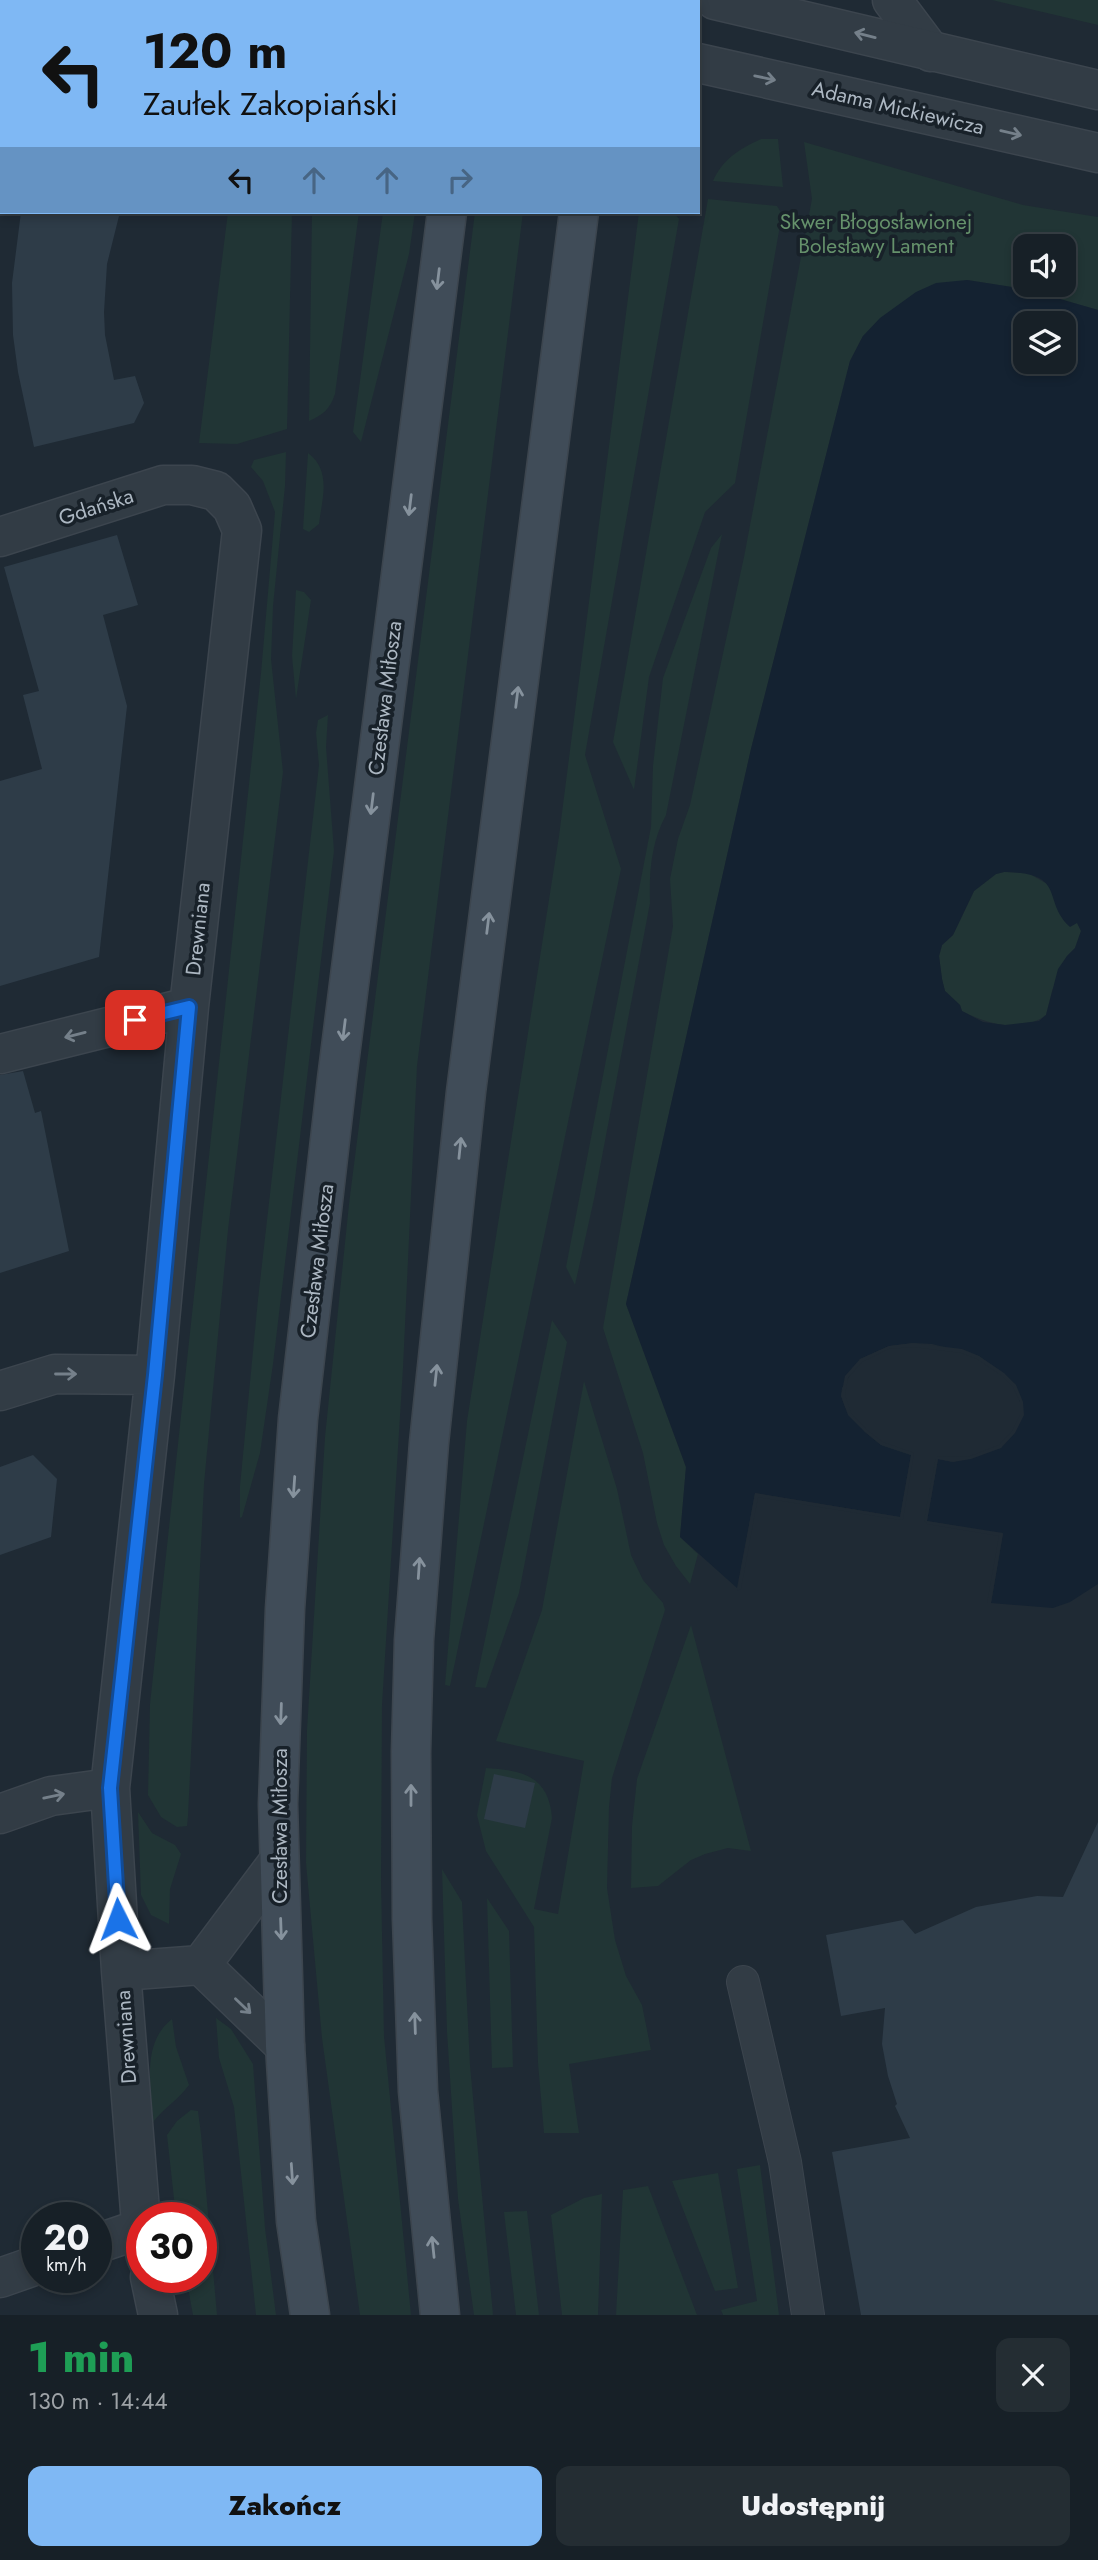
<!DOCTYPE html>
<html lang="pl">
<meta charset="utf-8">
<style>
:root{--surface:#172027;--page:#242d33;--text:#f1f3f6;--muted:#9ea3a7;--line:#363e44;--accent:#7fb8f4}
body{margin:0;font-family:Jost,sans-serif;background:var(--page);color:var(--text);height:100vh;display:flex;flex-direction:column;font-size:26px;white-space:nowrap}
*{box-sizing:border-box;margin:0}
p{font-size:23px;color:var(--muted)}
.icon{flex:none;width:38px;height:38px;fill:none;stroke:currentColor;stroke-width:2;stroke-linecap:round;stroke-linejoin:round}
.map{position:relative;height:2315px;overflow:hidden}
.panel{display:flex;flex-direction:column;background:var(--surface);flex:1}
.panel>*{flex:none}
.hud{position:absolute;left:0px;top:0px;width:700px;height:214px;box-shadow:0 4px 10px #0003,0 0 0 2px var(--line);background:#7fb8f4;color:#111;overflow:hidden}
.buttons{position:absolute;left:1013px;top:234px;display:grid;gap:14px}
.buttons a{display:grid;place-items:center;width:63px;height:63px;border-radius:14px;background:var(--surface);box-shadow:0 4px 10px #0003,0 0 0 2px var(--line);font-size:35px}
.speed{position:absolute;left:21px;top:2202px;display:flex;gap:14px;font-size:35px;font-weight:700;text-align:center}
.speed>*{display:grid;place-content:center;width:91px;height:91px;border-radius:50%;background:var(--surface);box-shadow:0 4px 10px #0003,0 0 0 2px var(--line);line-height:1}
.speed small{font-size:18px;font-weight:400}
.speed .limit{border:10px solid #d22;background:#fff;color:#111}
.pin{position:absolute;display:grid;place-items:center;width:60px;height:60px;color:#fff;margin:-30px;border-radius:14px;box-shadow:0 4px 10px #0006}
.me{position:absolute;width:77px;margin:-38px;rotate:357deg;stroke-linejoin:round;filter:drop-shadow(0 0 5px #0008)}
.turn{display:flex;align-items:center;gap:24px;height:147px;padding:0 28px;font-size:32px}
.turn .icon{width:91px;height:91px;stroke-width:2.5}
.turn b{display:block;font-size:49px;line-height:60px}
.lanes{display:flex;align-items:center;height:66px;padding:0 28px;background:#0003;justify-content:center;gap:35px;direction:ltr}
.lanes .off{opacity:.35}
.round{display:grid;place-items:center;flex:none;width:74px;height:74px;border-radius:14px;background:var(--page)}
.overview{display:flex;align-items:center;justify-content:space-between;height:119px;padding:0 28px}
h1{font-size:42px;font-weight:800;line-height:52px;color:#1e9e55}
.button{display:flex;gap:14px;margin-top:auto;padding:14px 28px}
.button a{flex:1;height:80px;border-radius:14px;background:var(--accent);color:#111;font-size:28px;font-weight:800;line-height:80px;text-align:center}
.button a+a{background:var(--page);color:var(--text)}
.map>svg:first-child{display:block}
.green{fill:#213535;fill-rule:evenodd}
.water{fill:#142231;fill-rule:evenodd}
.pier{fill:#1f2a34}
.building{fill:#2e3c48}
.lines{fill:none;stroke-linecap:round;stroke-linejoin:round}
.service-casing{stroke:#3c454e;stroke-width:34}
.minor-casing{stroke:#3c454e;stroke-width:41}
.tertiary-casing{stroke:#3c454e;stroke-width:41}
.secondary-casing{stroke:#3c454e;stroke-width:41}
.service{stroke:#323c45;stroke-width:32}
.minor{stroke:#323c45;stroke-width:38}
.tertiary{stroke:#323c45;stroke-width:38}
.secondary{stroke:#404c58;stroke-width:38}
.oneway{stroke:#75808a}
.oneway2{stroke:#86929d}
.route-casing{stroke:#114b97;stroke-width:18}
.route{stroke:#1a73e8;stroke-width:12}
.labels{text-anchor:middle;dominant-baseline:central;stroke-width:7;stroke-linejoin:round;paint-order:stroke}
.street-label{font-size:21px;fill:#acb7c2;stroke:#182129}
.park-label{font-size:21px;fill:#65916b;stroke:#182129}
</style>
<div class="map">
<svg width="1098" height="2315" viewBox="0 0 1098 2315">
<rect width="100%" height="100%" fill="#1f2a34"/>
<path class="green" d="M992,0H1098V25Z
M761,139H778L783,187L713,181C723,159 739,149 761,139Z
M804,142L1023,205L1098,217V310L1025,289L967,280L863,336L850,361L751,749L626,1304L686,1467L680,1537L698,1554L690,1584L676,1566L664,1545L657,1523L643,1453L603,1328L673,926L670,879L678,839L690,805L744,557L812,199ZM1026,247H1064V285H1026Z
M708,199L777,206L782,214L735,483L705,512L649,677L634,790L613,742Z
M228,212H292L287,429L237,444L199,443Z
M312,212H359L335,394C330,409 323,415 309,421Z
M383,212H415L409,254L361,442L353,432Z
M475,212H523L417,1066L403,1368L382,1705L381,1881L384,2036L411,2315H360L322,2038L306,1863L307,1730L325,1437L349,1204Z
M639,212H674L679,219L585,755L621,869L450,1686L445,1685L467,1421L559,836Z
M286,452L285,486L273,606L271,659L283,772L228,1230L204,1484L188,1816L187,1826L177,1827L161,1817L148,1795L150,1704L261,673L275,512L263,481L251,467L254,460Z
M308,453C332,471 322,499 319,524L309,532L303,529Z
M722,534L666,815C651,843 649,872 650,903L594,1199L575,1285L566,1267L651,827L653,766L663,678L711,548Z
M296,590L304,592L311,600L296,699L292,656Z
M328,715L326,747L334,851L273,1364L260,1453L242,1517L240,1518V1486L258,1299L319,765L316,733L318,720Z
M1004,872L1028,873L1049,885L1064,920L1067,924L1077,922L1081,931L1075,948L1067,956L1052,991L1046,1015C1021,1034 987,1024 962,1011L960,1005L945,991L942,979L939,956L942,945L953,935L974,891L996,874Z
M552,1320L567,1342L519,1593L486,1688L475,1687Z
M584,1381L617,1489L631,1555L643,1580L663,1603L665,1610L612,1778L609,1807L607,1888L615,1940L626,1976L642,2005L651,2050L569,2064L579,2133H544L538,2063L534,1927L486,1851L477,1815L486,1768C522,1770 549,1776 552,1818L534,1909L558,1914L584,1761L496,1741L542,1610Z
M691,1625L751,1851L728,1848L705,1854L691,1860L658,1886L631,1888L632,1826L637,1779Z
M138,1812L152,1833L175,1845L181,1854L170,1889L169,1924L151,1915L141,1895Z
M442,1869L462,1902L470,2065L493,2315H474L458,2199L447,2032Z
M487,1898L509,1931L513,2067L492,2068Z
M216,2018L231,2029L253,2064L265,2228L276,2315H256L234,2107L219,2058Z
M172,2019L176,2047L189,2085C179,2099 164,2108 153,2122C151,2087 141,2043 172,2019Z
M191,2110L198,2111L201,2134L217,2315H193L186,2277H201V2217H176L167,2135L177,2121Z
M760,2165L779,2315H723L721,2310L757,2301L737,2169Z
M718,2173L738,2288L715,2291L672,2181Z
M648,2186L697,2315H616L623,2190Z
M602,2194L598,2315H562L551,2215L584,2198Z
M527,2211L539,2315H516L504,2212Z"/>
<path class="water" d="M967,280L1025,289L1098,310V1584L1070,1602L1053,1608L991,1603L1003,1534L927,1521L938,1459L953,1462L1001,1448L1023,1415L1016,1385L979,1356L932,1344L913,1343L889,1346L860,1359L842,1388L841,1396L845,1407L865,1432L881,1445L911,1455L900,1517L755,1493L737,1588L680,1537L686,1467L626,1304L751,749L850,361L863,336L880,318L916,292L936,283ZM1026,324H1064V362H1026ZM1004,872C1068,873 1041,900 1070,927L1077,923L1081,931L1075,948L1067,956L1058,969L1046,1015L1039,1021L1005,1025L983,1022L962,1011L960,1005L945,991L942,979L939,956L942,945L953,935L974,891L996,874Z"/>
<path class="pier" d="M913,1343L962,1349L979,1356L1004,1373L1016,1385L1023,1402L1024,1415L1015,1433L1001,1448L971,1459L953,1462L938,1459L927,1521L1003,1533L991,1603H987L999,1536L927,1524L924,1520L936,1457L970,1456L999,1445L1012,1431L1020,1415V1402L1013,1387L1002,1376L977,1359L961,1353L913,1347L889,1349L862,1362L848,1378L845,1395L851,1413L867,1430L883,1442L914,1453L903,1519L900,1520L758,1497L741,1589L737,1591L755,1493L900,1517L911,1455L881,1445L865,1432L848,1415L841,1396L845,1376L860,1359L889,1346Z"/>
<path class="building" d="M21,212H120L107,264L104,312L105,335L114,380L135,376L144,403L134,423L34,447L18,372L13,335L12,283Z
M117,535L138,605L103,615L127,706L99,957L0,986V781L42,769L23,695L39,691L4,567Z
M23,1071L35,1113L41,1111L69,1251L0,1273V1075Z
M33,1455L57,1479L51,1537L0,1555V1467Z
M494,1774L535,1783L525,1828L484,1819Z
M1098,1822V2315H861L832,2152L910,2138L895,2106L897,2104L888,2076L882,2044L885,2008L841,2016L826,1935L903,1920L915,1934L976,1907L1037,1896L1063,1897Z"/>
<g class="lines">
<defs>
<path id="service" d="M743,1982L785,2162L808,2315"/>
<path id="minor" d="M892,0L931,52
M0,537L163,485H192L216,491L232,507L242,530L189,1007L155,1375L110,1788L121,1971L142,2236
M0,1054L189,1007
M0,1391L55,1374L155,1375
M0,1814L51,1796L110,1788
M201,1965L279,1861
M121,1971L201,1965L285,2046
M96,2244L140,2229
M150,2277L158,2315
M0,2278L37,2265"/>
<path id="tertiary" d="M380,0L389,2
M715,0L1098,90
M698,63L1098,153"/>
<path id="secondary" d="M472,2V0
M613,2V0
M310,2315L296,2221L285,2046L278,1804L285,1609L298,1419L337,1079L447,212
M440,2315L418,2091L412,1919L411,1752L414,1640L429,1443L466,1092L579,212"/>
</defs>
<use href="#service" class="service-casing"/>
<use href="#minor" class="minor-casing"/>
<use href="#tertiary" class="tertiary-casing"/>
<use href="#secondary" class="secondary-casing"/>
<use href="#service" class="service"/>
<use href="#minor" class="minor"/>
<use href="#tertiary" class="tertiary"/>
<use href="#secondary" class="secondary"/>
</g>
<defs><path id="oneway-shaft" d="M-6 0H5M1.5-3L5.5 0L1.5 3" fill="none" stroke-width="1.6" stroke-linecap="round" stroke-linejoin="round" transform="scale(1.75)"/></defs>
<g class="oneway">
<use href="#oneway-shaft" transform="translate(865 35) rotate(-166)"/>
<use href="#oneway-shaft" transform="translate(765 78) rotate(12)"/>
<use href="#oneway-shaft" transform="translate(1011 133) rotate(13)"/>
<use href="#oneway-shaft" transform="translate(75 1035) rotate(166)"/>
<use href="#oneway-shaft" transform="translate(66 1374)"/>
<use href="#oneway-shaft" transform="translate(54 1796) rotate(-12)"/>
<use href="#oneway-shaft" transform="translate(243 2006) rotate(44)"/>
</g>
<g class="oneway2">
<use href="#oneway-shaft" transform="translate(438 279) rotate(97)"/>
<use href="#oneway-shaft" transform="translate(410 505) rotate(97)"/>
<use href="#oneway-shaft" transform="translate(517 697) rotate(-83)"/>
<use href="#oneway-shaft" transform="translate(372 804) rotate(97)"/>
<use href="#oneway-shaft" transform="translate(488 923) rotate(-83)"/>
<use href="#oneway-shaft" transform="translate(344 1030) rotate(97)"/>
<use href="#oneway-shaft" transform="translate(460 1148) rotate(-84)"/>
<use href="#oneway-shaft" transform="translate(436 1375) rotate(-84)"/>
<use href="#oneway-shaft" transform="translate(294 1487) rotate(94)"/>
<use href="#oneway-shaft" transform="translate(419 1568) rotate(-86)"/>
<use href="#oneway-shaft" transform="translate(281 1714) rotate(92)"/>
<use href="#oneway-shaft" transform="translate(411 1795) rotate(-90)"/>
<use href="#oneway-shaft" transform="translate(281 1929) rotate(88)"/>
<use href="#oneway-shaft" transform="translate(415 2023) rotate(-92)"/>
<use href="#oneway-shaft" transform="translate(292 2174) rotate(86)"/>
<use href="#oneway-shaft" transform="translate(433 2247) rotate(-96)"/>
</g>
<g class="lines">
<defs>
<path id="route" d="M118,1919L110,1788L155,1375L189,1007L135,1020"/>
</defs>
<use href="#route" class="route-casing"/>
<use href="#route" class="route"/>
</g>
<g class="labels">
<g class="street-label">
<text transform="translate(898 108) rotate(13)">Adama Mickiewicza</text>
<text transform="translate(96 507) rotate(-18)">Gdańska</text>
<text transform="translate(385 698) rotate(-83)">Czesława Miłosza</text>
<text transform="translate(198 929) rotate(-84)">Drewniana</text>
<text transform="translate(317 1261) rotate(-83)">Czesława Miłosza</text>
<text transform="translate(280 1826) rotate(-90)">Czesława Miłosza</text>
<text transform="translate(126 2037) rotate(-94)">Drewniana</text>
</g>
<g class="park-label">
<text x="876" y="222">Skwer Błogosławionej<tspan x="876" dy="24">Bolesławy Lament</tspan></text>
</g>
</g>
</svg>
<div class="buttons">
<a><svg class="icon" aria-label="sound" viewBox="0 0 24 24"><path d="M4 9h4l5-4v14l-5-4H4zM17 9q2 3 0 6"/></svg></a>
<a><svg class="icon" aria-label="layers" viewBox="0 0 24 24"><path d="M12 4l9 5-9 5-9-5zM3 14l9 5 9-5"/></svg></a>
</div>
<div class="speed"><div>20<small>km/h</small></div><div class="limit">30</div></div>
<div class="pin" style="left:135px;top:1020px;background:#d93025"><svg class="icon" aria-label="arrive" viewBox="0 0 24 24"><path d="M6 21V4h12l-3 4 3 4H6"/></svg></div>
<svg class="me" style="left:118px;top:1919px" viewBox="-20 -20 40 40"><path d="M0-17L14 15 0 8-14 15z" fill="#1a73e8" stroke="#fff" stroke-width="4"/></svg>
<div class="hud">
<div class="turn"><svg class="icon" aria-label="left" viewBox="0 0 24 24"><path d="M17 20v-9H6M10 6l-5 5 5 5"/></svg><div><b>120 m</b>Zaułek Zakopiański</div></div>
<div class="lanes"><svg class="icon" aria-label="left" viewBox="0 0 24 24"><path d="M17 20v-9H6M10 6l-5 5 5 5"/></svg><svg class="icon off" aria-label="ahead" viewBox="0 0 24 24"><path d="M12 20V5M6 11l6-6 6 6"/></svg><svg class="icon off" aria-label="ahead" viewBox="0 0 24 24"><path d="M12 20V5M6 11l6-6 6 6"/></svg><svg class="icon off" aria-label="right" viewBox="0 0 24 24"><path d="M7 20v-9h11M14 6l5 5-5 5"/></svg></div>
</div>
</div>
<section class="panel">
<div class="overview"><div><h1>1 min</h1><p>130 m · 14:44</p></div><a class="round"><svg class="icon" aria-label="close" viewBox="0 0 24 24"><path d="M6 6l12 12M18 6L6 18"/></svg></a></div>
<div class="button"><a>Zakończ</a><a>Udostępnij</a></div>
</section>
